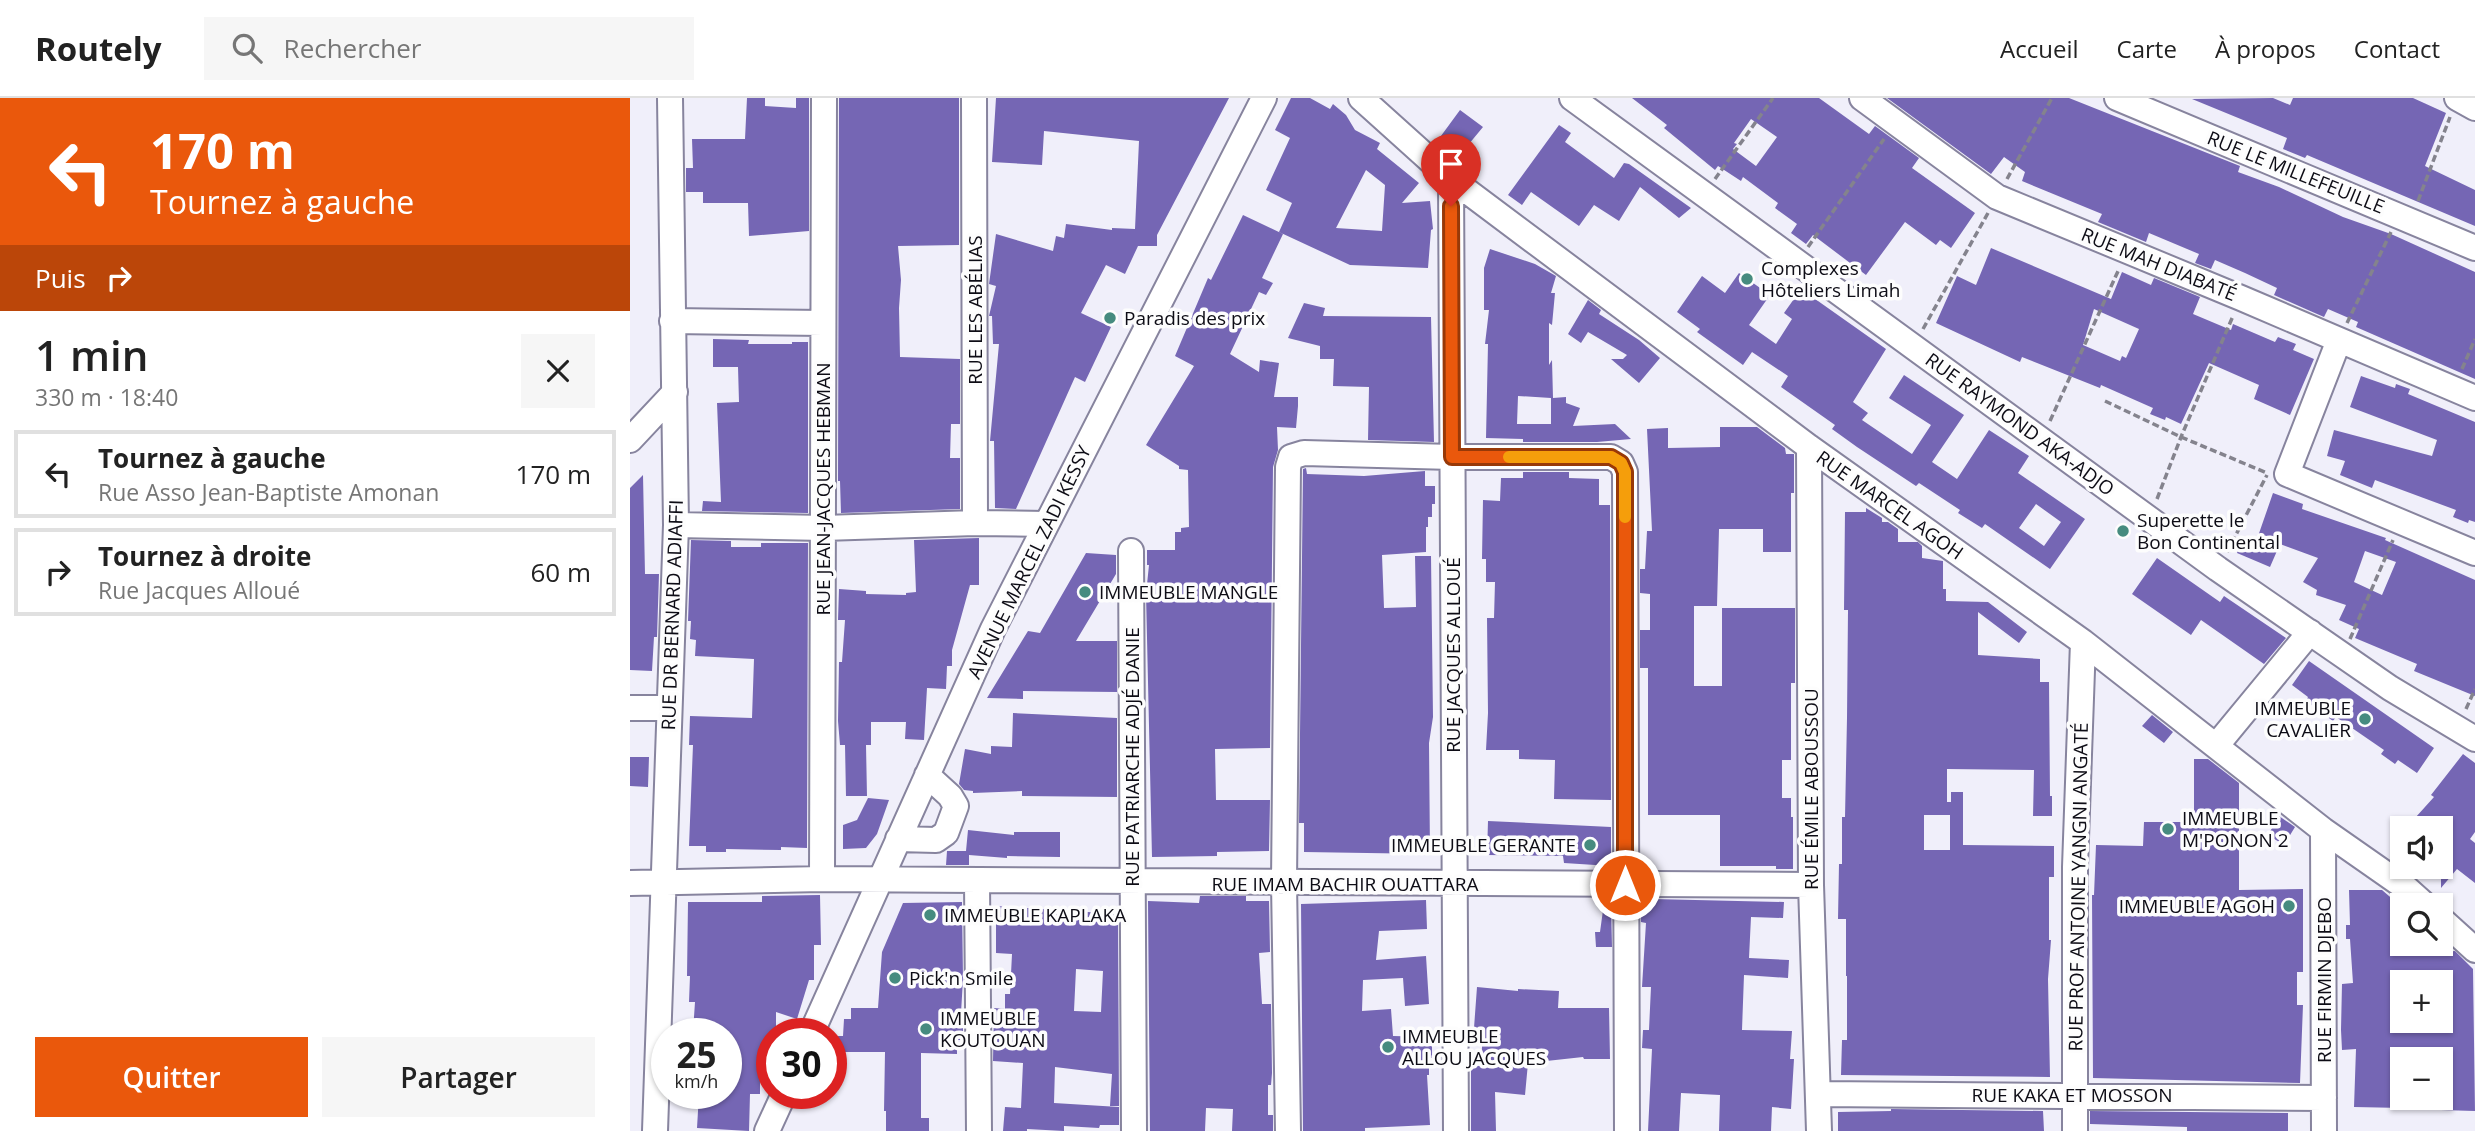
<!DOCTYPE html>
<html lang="fr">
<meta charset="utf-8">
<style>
:root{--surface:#fff;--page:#f6f6f6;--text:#222;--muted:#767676;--line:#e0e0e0;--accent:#ea580c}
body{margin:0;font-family:"Open Sans",sans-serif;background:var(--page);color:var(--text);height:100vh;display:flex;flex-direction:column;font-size:26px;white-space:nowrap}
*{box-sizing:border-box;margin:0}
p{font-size:23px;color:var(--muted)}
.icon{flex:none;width:38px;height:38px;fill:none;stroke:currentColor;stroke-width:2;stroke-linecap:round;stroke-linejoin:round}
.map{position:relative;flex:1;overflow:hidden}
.drawer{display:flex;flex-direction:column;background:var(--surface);width:630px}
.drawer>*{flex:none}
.hud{background:#ea580c;color:#fff;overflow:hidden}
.fabs{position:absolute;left:1760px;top:718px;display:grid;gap:14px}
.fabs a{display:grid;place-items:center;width:63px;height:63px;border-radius:0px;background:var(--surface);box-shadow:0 2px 5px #0004;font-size:35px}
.speed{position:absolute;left:21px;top:920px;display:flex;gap:14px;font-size:35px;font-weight:700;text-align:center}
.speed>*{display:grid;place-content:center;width:91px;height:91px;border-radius:50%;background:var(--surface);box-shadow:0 2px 5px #0004;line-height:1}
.speed small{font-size:18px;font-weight:400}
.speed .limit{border:10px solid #d22;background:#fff;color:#111}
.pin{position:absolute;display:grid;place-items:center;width:60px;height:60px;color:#fff;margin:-72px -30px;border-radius:50% 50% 50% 0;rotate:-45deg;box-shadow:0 0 7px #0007}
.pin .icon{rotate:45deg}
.me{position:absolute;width:77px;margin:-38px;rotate:0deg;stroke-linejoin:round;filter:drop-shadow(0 0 5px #0008)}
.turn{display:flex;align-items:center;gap:24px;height:147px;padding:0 35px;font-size:32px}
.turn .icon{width:91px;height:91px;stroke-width:2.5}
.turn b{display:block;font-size:49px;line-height:60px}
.then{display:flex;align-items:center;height:66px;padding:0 35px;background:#0003;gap:14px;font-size:26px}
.round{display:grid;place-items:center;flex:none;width:74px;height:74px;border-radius:0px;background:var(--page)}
.headline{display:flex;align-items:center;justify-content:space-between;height:119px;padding:0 35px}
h1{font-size:42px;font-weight:600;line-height:52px}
.primary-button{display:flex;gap:14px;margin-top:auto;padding:14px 35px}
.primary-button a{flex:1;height:80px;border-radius:0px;background:var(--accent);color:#fff;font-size:28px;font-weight:600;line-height:80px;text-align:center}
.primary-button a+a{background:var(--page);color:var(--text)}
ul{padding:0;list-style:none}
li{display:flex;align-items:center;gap:21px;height:88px;margin:0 14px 10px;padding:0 21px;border:4px solid var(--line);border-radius:0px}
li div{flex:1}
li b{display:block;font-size:26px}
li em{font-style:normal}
header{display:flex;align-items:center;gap:42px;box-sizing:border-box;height:98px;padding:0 35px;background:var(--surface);border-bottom:2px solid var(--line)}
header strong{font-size:33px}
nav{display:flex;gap:38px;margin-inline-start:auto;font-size:24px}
.search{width:490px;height:63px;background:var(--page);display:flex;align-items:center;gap:18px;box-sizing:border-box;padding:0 24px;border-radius:0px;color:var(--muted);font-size:26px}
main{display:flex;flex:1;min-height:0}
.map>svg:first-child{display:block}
.building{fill:#7566b4;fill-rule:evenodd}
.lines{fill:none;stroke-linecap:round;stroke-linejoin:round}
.minor-casing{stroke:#87849e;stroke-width:28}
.path{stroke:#84838d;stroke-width:3.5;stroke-dasharray:7 3.5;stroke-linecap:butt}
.minor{stroke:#fff;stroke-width:24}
.route-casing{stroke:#983908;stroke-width:18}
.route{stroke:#ea580c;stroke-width:12}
.slow{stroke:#f59e0b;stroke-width:12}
.poi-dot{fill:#468b7f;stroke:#fdfdfd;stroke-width:2.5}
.labels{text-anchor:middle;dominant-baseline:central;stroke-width:7;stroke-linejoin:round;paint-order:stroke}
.street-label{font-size:19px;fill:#0d0c15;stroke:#fdfdfd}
.poi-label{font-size:19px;fill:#0d0c15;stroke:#fdfdfd;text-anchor:start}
</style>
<header>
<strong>Routely</strong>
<div class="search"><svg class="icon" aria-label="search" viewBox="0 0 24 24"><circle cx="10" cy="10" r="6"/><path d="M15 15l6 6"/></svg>Rechercher</div>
<nav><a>Accueil</a><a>Carte</a><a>À propos</a><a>Contact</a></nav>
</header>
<main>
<section class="drawer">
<div class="hud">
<div class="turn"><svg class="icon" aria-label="left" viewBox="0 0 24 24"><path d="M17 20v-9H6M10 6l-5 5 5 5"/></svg><div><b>170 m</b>Tournez à gauche</div></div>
<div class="then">Puis<svg class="icon" aria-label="right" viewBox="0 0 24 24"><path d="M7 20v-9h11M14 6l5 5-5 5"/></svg></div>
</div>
<div class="headline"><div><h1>1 min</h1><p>330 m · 18:40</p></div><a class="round"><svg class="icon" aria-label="close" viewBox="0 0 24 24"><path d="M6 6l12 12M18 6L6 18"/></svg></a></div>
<ul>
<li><svg class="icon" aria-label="left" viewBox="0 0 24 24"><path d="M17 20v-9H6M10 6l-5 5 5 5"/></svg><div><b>Tournez à gauche</b><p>Rue Asso Jean-Baptiste Amonan</p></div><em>170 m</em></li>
<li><svg class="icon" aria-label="right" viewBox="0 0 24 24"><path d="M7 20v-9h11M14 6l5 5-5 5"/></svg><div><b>Tournez à droite</b><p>Rue Jacques Alloué</p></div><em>60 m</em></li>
</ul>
<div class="primary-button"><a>Quitter</a><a>Partager</a></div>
</section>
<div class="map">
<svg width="1845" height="1033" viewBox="0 0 1845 1033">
<rect width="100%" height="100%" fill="#f0effa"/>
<path class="building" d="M117,0H135V8L166,10V0H179V133L119,138L118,105H73V94H56V70H63L62,41H115Z
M209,0H329V147L268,148L271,182L269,210L270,259L330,261V326H321L320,360H330V411L211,415L210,383H208Z
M366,0H599L527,137V148H508L495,176L476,167L451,215L481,229L455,284L445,279L386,411L365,410L364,343H360L369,246H363L362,218H359L366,188L359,186L366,136L423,153L426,138L434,140L436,126L482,132V130L505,131L509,43L414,33L412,67L362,64Z
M661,0H680L700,11L703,6L716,17L725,32L750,45L747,51L789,85L772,105L800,103L803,131L801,132L798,170L720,167L649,134L662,105L636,92L660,40L645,32ZM736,72L755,87L752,133L706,130Z
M1002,0H1189L1239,36L1245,28L1289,60L1282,70L1345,115L1321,150L1310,142L1306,147L1275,124L1236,177L1183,137L1176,146L1161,135L1167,126L1145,110L1148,105L1113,79L1111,83L1088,68L1085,72L1034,30L1037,27ZM1121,21L1147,39L1126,68L1103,51L1107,46L1104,45Z
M1257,0H1439L1610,68L1608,74L1649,89L1713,119L1761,136L1845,174V281L1726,229L1728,224L1698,211L1694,219L1678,212L1644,197L1647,190L1615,175L1585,162L1581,171L1565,165L1569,156L1519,135L1516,144L1468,124L1472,116L1392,83L1395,74L1374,59L1361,76Z
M1643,0L1660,7L1663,0H1783L1816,15L1795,68L1845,92V128L1677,57L1675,60L1653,51L1657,40L1562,1Z
M830,12L853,29L829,58L808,42Z
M929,27L941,35L935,44L984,80L994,65L999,66L1061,110L1049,120L1010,89L989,123L964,107L949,128L901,94L892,107L878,97Z
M613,117L653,136L632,180L643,185L636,197L629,194L600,256L629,274L630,262L649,265L644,299H668V308L666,330L647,329L648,352L643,369L640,650L585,651L586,702H640L639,753L587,754V758L522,759L516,496L519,467H517V452H545V434H551V430L559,429L558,372L549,371V368L516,347L564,268L545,258L578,180L581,182Z
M1361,150L1481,201L1492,174L1521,187L1524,180L1570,199L1563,216L1601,232L1603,226L1645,244L1648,239L1666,246L1663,252L1684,261L1660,317L1624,301L1629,287L1579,265L1551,326L1536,319L1535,322L1520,316L1523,310L1471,287L1470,290L1392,259L1390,264L1306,225L1327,178L1346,187ZM1464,211L1509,231L1496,260L1492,258L1490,263L1453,247Z
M860,151L905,166L926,178L921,195H925L922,227L919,225V267L922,262L923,300L936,299V305L950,310L943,328L985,326L1001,341L967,344H893V341L856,340L858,246H855L859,212H854V170ZM888,298L921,300V326H887Z
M1109,175L1140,197L1119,227L1146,246L1162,221L1154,215L1171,191L1256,251L1223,304L1238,315L1232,322L1282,356L1301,327L1259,300L1274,277L1334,317L1302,364L1327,381L1359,332L1399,358L1388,375L1455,421L1420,471L1355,426L1352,430L1328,415L1330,412L1289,385L1286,388L1227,349L1202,331L1205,327L1151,289L1158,278L1122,254L1113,267L1067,234L1070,231L1047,214L1072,178L1095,195ZM1406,406L1431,424L1414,448L1389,430Z
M958,202L971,212L969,216L1009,242L1030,260L1009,285L981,261H993L997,257L958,234L951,245L938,236Z
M674,205L695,210L693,218L801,219L804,344L738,342L739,289L703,288L704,261H690V248L658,240Z
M83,241L119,242L118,246H162V244H178V415L72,413L73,403L91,404L87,305L109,304L108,269H83Z
M1731,278L1765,290L1766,286L1780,291L1778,296L1845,324V424L1839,422L1838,425L1823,419L1826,412L1745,382L1742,390L1710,377L1715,363L1697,358L1704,332L1802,358L1807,342L1720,309Z
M1090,329H1127L1155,350L1156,356H1164V395H1161V454H1133V431H1089L1087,508H1064V588H1092V510H1165V585H1161V662H1152V700H1161V719H1163V771H1146V768H1090V717H1018V570H1010V532H1020V496L1010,495V471H1015L1017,433H1022L1017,331L1038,330V350L1090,349Z
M676,370L677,376L734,378L795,373V388H805V406H802V419H798V429H796V454L752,457L754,510L786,509L785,458H801L803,619L799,645L800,756L674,754V725H669L673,371Z
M893,374H939V380L969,381V407H980L981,702L924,701L925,662L889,661V652H856L858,615L857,520H864L865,484H856V461H852L853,402L870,403L871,380H893Z
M13,377L15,476H29L27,539H24L22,573L0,572V390Z
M1643,395L1673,406L1672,411L1756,440L1755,442L1845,482V598L1784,573L1787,566L1725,540L1729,531L1709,522L1716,507L1686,497L1687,492L1673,484L1688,460L1650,446L1640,469L1607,455L1613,439L1626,444ZM1735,453L1766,464L1752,497L1724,484Z
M1236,410L1252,420V424H1258L1268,431V444H1288L1292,448V460L1313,463V491H1316V503L1358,504L1397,534L1389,545L1348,514V557L1410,561V584H1419L1420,698H1422V718H1403L1404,672L1317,671V704H1321V694H1333V747L1424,748V779H1419V842H1421L1418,881L1420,979L1211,977L1212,942H1217V878H1216V821H1208L1209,766H1212V719H1215L1217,620L1218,512H1214L1215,414H1236ZM1294,717H1320V752H1294Z
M349,440V487H340L322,552V568H317L316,591L297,590L294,642L275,641L276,624H241V647H236L237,698H216L215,647H210L208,623L209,564H212L215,522H208L209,491L236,493V496L276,497V495L286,494L284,442Z
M61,442L101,443V449H131V445H178L177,750L151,749V752L96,751V754H76V748H59L63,647H59L60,618L122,620L124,561L65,558L66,542L60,541L61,523H58Z
M456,455L486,457V476L446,543H487V594L393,593V601L357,600L398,533L410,535Z
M1527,460L1590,504L1594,498L1656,540L1634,566L1571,522L1561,537L1502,496Z
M1679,563L1804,650L1787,675L1768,662L1765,666L1751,656L1754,652L1706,619L1703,623L1676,603L1678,599L1662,587Z
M383,615L487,620V699L392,698V693L343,695V693L334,692L329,686L335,651L361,656V648L382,649Z
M1522,617L1543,634L1534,645L1512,628Z
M1833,656L1845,665V734L1840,741L1845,745V785L1827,771L1811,790V730H1776L1804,699L1801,697Z
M0,659H19L18,689L0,688Z
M1564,661H1578L1609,685V792L1673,791V874H1667V907H1673L1670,985L1463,980L1462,797H1464L1466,747L1513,748L1514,724H1564Z
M238,700L259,702L247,736L236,750L213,751V727L227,722Z
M1649,718L1665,729L1654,747L1638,737Z
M858,723L981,729V768L934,765L933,758L857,757Z
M338,732L384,737V734H430V759L377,758V760L339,757V767H316L317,753H336Z
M1719,792H1752L1773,810V845H1805L1796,855L1825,853L1843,871L1845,1013L1811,1012V961H1773V1010L1724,1009L1726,951L1712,952L1711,932L1712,886L1723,885L1720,841H1716V827H1720ZM1773,884H1811V922H1773Z
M190,797L191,847H184V882H179L167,921L146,914V936H142V970H130V996H120L119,1033L67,1030L69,996H96V935L63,934L65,904H59L60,878H57L58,804H132V798Z
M570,798H616V803H639L640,854L629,855L632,906H641L642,975L641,987H638V1017H643V1033H602L603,1011L576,1010L575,1033H520L518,803L569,805Z
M1023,801L1154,804L1153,820L1121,819L1119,860L1159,862L1158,880L1114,877L1112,932L1162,933L1160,961H1164L1161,1011L1142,1009L1141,1033H1089L1090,997L1051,995L1049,1033H1018L1022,951L1012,950L1013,932H1019L1021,889H1012L1016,825L1011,824V807H1022Z
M796,802L797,831L749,833L746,862L796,858L799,906L775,908L773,880L733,882L732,913L761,911L763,938L802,939V960H799V977H797L800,1027L735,1030V1033H673L671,806Z
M332,804L333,881L331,915H333V942H327V956L291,955V1020H299V1033H256V1013H254L255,954H209L208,938H213L214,921H221V910H248L252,854L273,805Z
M974,805H981L982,849H966L965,834H970Z
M366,808L488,816L489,1008H480L482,976L425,969L424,1005L489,1009V1027H470L469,1030L434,1028V1033L397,1031V1033H373L375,1009L391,1010L393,965L363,963L364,910L375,911V896H380L382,856L366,855ZM446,871L473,873L471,914L444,913Z
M847,889L888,893V891L929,893L928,910H979L980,961H954L953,959L898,965L895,997L865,994L866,1033H841V968H851L853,930H844Z
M1261,1011L1413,1013L1414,1033H1208V1014L1261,1013Z
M1460,1013L1658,1015V1033H1557V1029L1460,1026Z"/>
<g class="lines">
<defs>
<path id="minor" d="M344,0L345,425
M731,0L821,81L1179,349L1453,544L1693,732L1776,790L1795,807
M942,0L1588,471L1760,590L1845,641
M1232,0L1367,99L1611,200L1845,300
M1487,0L1845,150
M1827,0L1845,10
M821,81L826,1033
M42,223L193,225
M1709,242L1657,376L1845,455
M0,342L45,294
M1179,349L1181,787L1189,1033
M46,427L194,430L345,425L416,426
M501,453L504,1033
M0,610H39
M1586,648L1680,534
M1693,732L1694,1033
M268,741L306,742L316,735L326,708L320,698L297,677
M192,781L194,0
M347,783L349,1033
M0,785L192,781L1181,787
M1811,821L1845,852
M181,936L363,531L634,0
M1189,996L1694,1000
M25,1033L46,427L40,0
M137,1033L154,996
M658,1033L654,785L658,369L661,359L674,355L822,359H981L991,365L995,374L997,1033
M1445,1033V769L1453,544"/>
</defs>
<use href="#minor" class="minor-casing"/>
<path class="path" d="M1085,81L1143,0
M1377,81L1422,0
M1788,103L1820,19
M1178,149L1254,41
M1717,225L1761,134
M1293,231L1358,115
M1832,271L1845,241
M1475,303L1551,339L1637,375
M1420,323L1489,171
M1527,401L1551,339L1603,218
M1597,454L1637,377
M1720,541L1763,442
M1836,611L1845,591"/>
<use href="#minor" class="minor"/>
</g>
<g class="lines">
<defs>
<path id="route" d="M821,108L822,359H981L991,365L995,374V787"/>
</defs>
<use href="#route" class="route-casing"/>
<use href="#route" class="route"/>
<path class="slow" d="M879,359H981L991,365L995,374V419"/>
</g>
<g class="poi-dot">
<circle cx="1117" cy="181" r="7"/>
<circle cx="480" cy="220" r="7"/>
<circle cx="1493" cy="433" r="7"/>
<circle cx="455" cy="494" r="7"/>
<circle cx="1735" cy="621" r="7"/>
<circle cx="1538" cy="731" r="7"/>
<circle cx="960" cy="747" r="7"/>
<circle cx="1659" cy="808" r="7"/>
<circle cx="300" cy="817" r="7"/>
<circle cx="265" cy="880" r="7"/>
<circle cx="296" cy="931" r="7"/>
<circle cx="758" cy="949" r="7"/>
</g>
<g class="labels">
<g class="street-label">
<text transform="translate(1666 74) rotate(22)">RUE LE MILLEFEUILLE</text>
<text transform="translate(1529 166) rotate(22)">RUE MAH DIABATÉ</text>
<text transform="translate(345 212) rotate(-90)">RUE LES ABÉLIAS</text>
<text transform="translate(1390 326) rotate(36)">RUE RAYMOND AKA-ADJO</text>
<text transform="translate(193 391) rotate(-90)">RUE JEAN-JACQUES HEBMAN</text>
<text transform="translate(1260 407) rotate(35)">RUE MARCEL AGOH</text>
<text transform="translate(399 464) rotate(-64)">AVENUE MARCEL ZADI KESSY</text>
<text transform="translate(42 517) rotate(-88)">RUE DR BERNARD ADIAFFI</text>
<text transform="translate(823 557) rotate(-90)">RUE JACQUES ALLOUÉ</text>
<text transform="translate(502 659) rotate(-90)">RUE PATRIARCHE ADJÉ DANIE</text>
<text transform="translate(1181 691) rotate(-90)">RUE ÉMILE ABOUSSOU</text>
<text x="715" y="786">RUE IMAM BACHIR OUATTARA</text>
<text transform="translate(1448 789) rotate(-89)">RUE PROF ANTOINE YANGNI ANGATÉ</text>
<text transform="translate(1694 882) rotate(-90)">RUE FIRMIN DJEBO</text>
<text x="1442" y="997">RUE KAKA ET MOSSON</text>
</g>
<g class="poi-label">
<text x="1131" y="170">Complexes<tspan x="1131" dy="22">Hôteliers Limah</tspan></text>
<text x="494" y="220">Paradis des prix</text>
<text x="1507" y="422">Superette le<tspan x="1507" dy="22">Bon Continental</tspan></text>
<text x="469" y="494">IMMEUBLE MANGLE</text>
<text x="1721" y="610" text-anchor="end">IMMEUBLE<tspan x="1721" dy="22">CAVALIER</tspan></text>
<text x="1552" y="720">IMMEUBLE<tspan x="1552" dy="22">M'PONON 2</tspan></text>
<text x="946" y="747" text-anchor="end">IMMEUBLE GERANTE</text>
<text x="1645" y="808" text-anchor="end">IMMEUBLE AGOH</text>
<text x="314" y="817">IMMEUBLE KAPLAKA</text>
<text x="279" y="880">Pick'n Smile</text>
<text x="310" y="920">IMMEUBLE<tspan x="310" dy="22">KOUTOUAN</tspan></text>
<text x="772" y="938">IMMEUBLE<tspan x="772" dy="22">ALLOU JACQUES</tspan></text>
</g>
</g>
</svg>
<div class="fabs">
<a><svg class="icon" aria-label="sound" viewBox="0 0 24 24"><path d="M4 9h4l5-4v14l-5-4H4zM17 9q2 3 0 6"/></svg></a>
<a><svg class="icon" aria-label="search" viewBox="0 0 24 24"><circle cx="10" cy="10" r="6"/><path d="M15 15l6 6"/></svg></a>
<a>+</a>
<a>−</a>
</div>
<div class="speed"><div>25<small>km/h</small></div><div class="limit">30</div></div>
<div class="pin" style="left:821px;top:108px;background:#d93025"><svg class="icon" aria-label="arrive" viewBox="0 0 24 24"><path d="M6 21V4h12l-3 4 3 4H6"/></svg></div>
<svg class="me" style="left:995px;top:787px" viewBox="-20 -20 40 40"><circle r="17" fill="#ea580c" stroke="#fff" stroke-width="3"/><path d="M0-11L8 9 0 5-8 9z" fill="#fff"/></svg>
</div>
</main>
